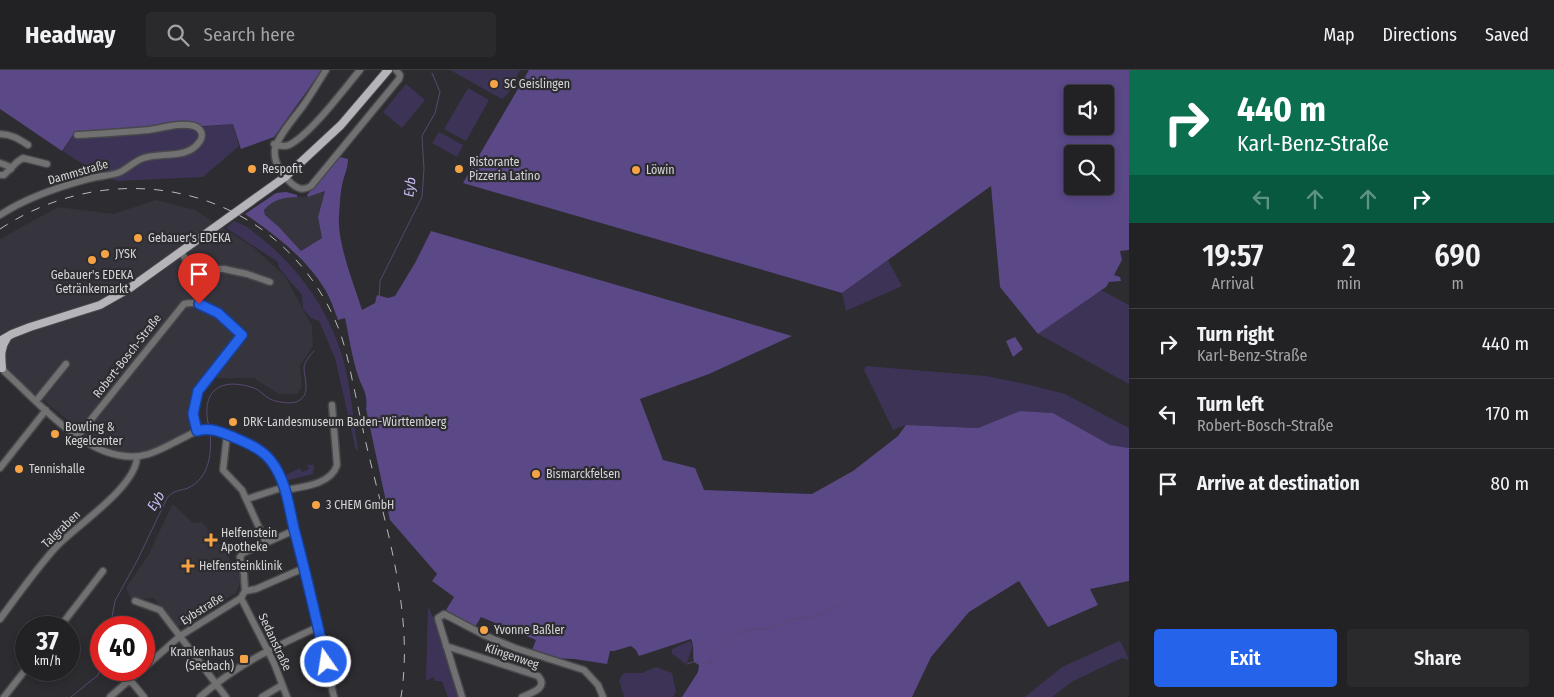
<!DOCTYPE html>
<meta charset="utf-8">
<style>
:root{--surface:#222124;--page:#2a292c;--text:#f1f3f6;--muted:#a2a3a6;--line:#3f3e41;--accent:#2563eb}
body{margin:0;font-family:"Fira Sans Condensed",sans-serif;background:var(--page);color:var(--text);height:100vh;display:flex;flex-direction:column;font-size:19px;white-space:nowrap}
*{box-sizing:border-box;margin:0}
p{font-size:16px;color:var(--muted)}
.icon{flex:none;width:28px;height:28px;fill:none;stroke:currentColor;stroke-width:2;stroke-linecap:round;stroke-linejoin:round}
.map{position:relative;flex:1;overflow:hidden}
.side{display:flex;flex-direction:column;background:var(--surface);width:425px}
.side>*{flex:none}
.hud{background:#0b6e4f;color:#fff;overflow:hidden}
.tools{position:absolute;left:1064px;top:15px;display:grid;gap:10px}
.tools a{display:grid;place-items:center;width:50px;height:50px;border-radius:5px;background:var(--surface);box-shadow:0 2px 8px #0003,0 0 0 1px var(--line);font-size:25px}
.speed{position:absolute;left:15px;top:546px;display:flex;gap:10px;font-size:25px;font-weight:700;text-align:center}
.speed>*{display:grid;place-content:center;width:65px;height:65px;border-radius:50%;background:var(--surface);box-shadow:0 2px 8px #0003,0 0 0 1px var(--line);line-height:1}
.speed small{font-size:12px;font-weight:400}
.speed .limit{border:8px solid #d22;background:#fff;color:#111}
.pin{position:absolute;display:grid;place-items:center;width:42px;height:42px;color:#fff;margin:-51px -21px;border-radius:50% 50% 50% 0;rotate:-45deg;box-shadow:0 0 5px #0007}
.pin .icon{rotate:45deg}
.me{position:absolute;width:55px;margin:-28px;rotate:347deg;stroke-linejoin:round;filter:drop-shadow(0 0 4px #0008)}
.turn{display:flex;align-items:center;gap:18px;height:105px;padding:0 25px;font-size:22px}
.turn .icon{width:65px;height:65px;stroke-width:2.5}
.turn b{display:block;font-size:35px;line-height:42px}
.lanes{display:flex;align-items:center;height:48px;padding:0 25px;background:#0003;justify-content:center;gap:25px;direction:ltr}
.lanes .off{opacity:.35}
.eta{display:flex;justify-content:space-evenly;align-items:center;height:85px;text-align:center}
.eta b{font-size:30px;font-weight:600;line-height:35px}
.button{display:flex;gap:10px;margin-top:auto;padding:10px 25px}
.button a{flex:1;height:58px;border-radius:5px;background:var(--accent);color:#fff;font-size:20px;font-weight:600;line-height:58px;text-align:center}
.button a+a{background:var(--page);color:var(--text)}
ul{padding:0;list-style:none}
li{display:flex;align-items:center;gap:15px;height:70px;padding:0 25px;border-top:1px solid var(--line)}
li div{flex:1}
li b{display:block;font-size:19px}
li em{font-style:normal}
header{display:flex;align-items:center;gap:30px;box-sizing:border-box;height:70px;padding:0 25px;background:var(--surface);border-bottom:1px solid var(--line)}
header strong{font-size:24px}
nav{display:flex;gap:28px;margin-inline-start:auto;font-size:18px}
.search{width:350px;height:45px;background:var(--page);display:flex;align-items:center;gap:12px;box-sizing:border-box;padding:0 18px;border-radius:5px;color:var(--muted);font-size:19px}
main{display:flex;flex:1;min-height:0}
.map>svg:first-child{display:block}
.built{fill:#36343d}
.green{fill:#3d3356}
.forest{fill:#5a4887;fill-rule:evenodd}
.lines{fill:none;stroke-linecap:round;stroke-linejoin:round}
.stream{stroke:#584872;stroke-width:1}
.minor-casing{stroke:#48474b;stroke-width:9}
.major-casing{stroke:#48474b;stroke-width:10}
.minor{stroke:#717172;stroke-width:6}
.major{stroke:#b5b4b8;stroke-width:8}
.rail{stroke:#b8b8ba;stroke-width:1;stroke-dasharray:9 9;stroke-linecap:butt}
.route-casing{stroke:#184099;stroke-width:12}
.route{stroke:#2563eb;stroke-width:9}
.poi-dot{fill:#f5a345;stroke:#2d2c30;stroke-width:2}
.labels{text-anchor:middle;dominant-baseline:central;stroke-width:4.5;stroke-linejoin:round;paint-order:stroke}
.poi-label{font-size:12px;fill:#d5d5d7;stroke:#2d2c30;text-anchor:start}
.street-label{font-size:12px;fill:#d5d5d7;stroke:#2d2c30}
.water-label{font-size:14px;font-style:italic;fill:#cbbef6;stroke:#2d2c30}
</style>
<header>
<strong>Headway</strong>
<div class="search"><svg class="icon" aria-label="search" viewBox="0 0 24 24"><circle cx="10" cy="10" r="6"/><path d="M15 15l6 6"/></svg>Search here</div>
<nav><a>Map</a><a>Directions</a><a>Saved</a></nav>
</header>
<main>
<div class="map">
<svg width="1129" height="627" viewBox="0 0 1129 627">
<rect width="100%" height="100%" fill="#2d2c30"/>
<path class="built" d="M325,121L318,147L322,168L301,181L279,157L265,145L264,140L271,133L285,127H308Z
M156,130L195,140L253,177L285,206L312,256L313,275L300,296L302,317L297,324H278L254,308H213L203,321L197,337L200,354L172,370L143,382L114,381L86,368L79,359L8,302L0,282V169L58,137L113,144Z
M172,435L175,436L193,453L202,452L222,477L242,508L236,523L176,558L154,528L131,529L126,518L149,484Z"/>
<path class="green" d="M450,0H520L508,24L502,29Z
M406,14L425,30L402,58L383,42Z
M468,18L489,30L466,71L444,59Z
M233,54L239,76L203,107L117,111L84,95L63,81L73,66L154,61Z
M439,62L463,75L457,87L432,73Z
M234,151C240,154 247,156 251,160C294,192 326,234 342,285C351,316 353,348 358,380H356L335,288L319,251L311,248L303,239L302,225L279,198L278,192L226,158Z
M888,190L902,216L846,241L842,223Z
M1101,220L1129,235V314L1038,264Z
M866,296L986,306L1030,315L1065,324L1129,358V378L1110,375L1053,343L1020,341L978,358L906,355L893,360L864,300Z
M307,395H314L313,404L289,410L286,409L284,406L300,398L302,402L309,399Z
M428,536L438,558L459,627H448L442,611H435L433,607L426,611Z
M690,571L693,575L687,593H683L681,590L672,584V579Z
M1119,571L1121,572L1129,590L1122,588L1073,611L1052,627H1025L1062,597Z
M656,597L672,603L676,622L673,627H624L619,610L624,603H642Z"/>
<path class="forest" d="M0,0H322L274,67L241,79L233,54L119,62H95L73,65L62,81L0,39Z
M529,0H1129V180L1120,181L1122,190L1114,205L1120,207L1121,211L1109,212L1106,217L1038,264L1000,217L991,116L842,223L463,113ZM1072,24H1105V56H1072ZM1072,84H1105V116H1072Z
M340,87L348,89C348,98 345,103 343,111C340,122 340,135 339,146C337,173 354,214 362,240L375,233L377,225L388,228L395,226L415,193L431,161L792,266L709,304L640,329L663,390L695,398L704,420L812,424L853,401L898,366L906,355L978,358L1020,341L1053,343L1110,375L1129,378V511L1090,519L1098,535L1048,557L1019,511L969,542L931,587L912,627H682L698,602L699,595L694,592C692,583 695,577 691,569L639,586L636,580L631,576L614,581H610L607,594L574,589L553,588L532,580L536,570L481,547L475,557L446,540L454,527L432,511L437,504L390,450L366,339C368,323 363,320 358,306C352,287 349,267 345,248L338,250C334,239 330,227 324,218C305,187 274,164 245,144L276,123L286,122L297,125V127C283,127 273,130 264,140L265,145L279,157L301,181L322,168L318,147L325,121L308,127L307,125Z
M1015,267L1023,279L1013,287L1006,271Z"/>
<g class="lines">
<path class="stream" d="M360,252L369,246L379,234L380,211L422,127L424,99L422,66L435,43L440,22L432,3
M209,357C200,322 219,306 254,318C260,320 264,326 270,329C276,332 289,334 296,332C312,326 304,309 304,297C305,291 310,285 314,281
M110,558L115,531L138,489L167,428C173,420 180,421 188,418C210,408 212,382 210,361
M687,594C701,588 700,595 711,593V588L730,569L749,559H767L793,549L811,547L838,537L850,522
M71,627L98,605L101,597"/>
<defs>
<path id="minor" d="M326,0C319,11 312,23 305,33C297,45 278,65 275,79C273,92 282,105 291,113C298,119 303,121 311,116L399,9L400,5L396,0
M0,64C11,64 19,69 28,75
M274,74C279,76 284,77 289,75C310,65 344,19 360,0
M0,93L8,96L11,99
M0,105H4L17,92L23,88L47,94
M0,145C26,128 58,117 88,109C98,106 108,106 118,103C126,100 132,93 141,89C160,81 187,91 200,71C204,65 201,58 194,56C180,52 163,58 149,60C125,62 101,64 77,65
M181,182L192,199H224L247,204L270,212
M0,296L6,303C37,331 76,377 118,385C146,391 162,378 185,367C191,364 197,360 203,359C213,358 222,363 232,367C260,379 276,389 285,420L334,627
M36,331L66,294
M227,365L223,400L242,420L266,473
M77,367L184,234C206,228 228,250 242,265L198,321L193,344L197,361
M0,398L46,340
M285,420C301,417 331,415 337,395L332,335
M247,429L278,419
M245,521L244,504L240,487L243,483L295,460
M241,528L274,593L287,627
M135,531L160,540L226,627
M0,549C18,525 36,499 57,476C77,455 136,417 137,387
M59,558L103,501
M446,576L538,606C549,618 531,623 522,627
M144,598L180,566L241,528L245,521L256,519L304,498
M130,610L144,627
M4,627L26,599
M110,627L141,600
M200,627C236,595 274,577 318,557
M262,627L282,615
M462,627L439,552L438,548L444,544L484,565L515,578L584,600L598,615L603,627"/>
<path id="major" d="M0,271L12,264L30,257L100,235L130,218L285,107L341,55L388,0
M2,298C1,286 0,278 7,268"/>
</defs>
<use href="#minor" class="minor-casing"/>
<use href="#major" class="major-casing"/>
<use href="#minor" class="minor"/>
<use href="#major" class="major"/>
<path class="rail" d="M0,159C118,81 276,118 335,250C345,272 349,295 354,318C360,346 366,375 373,402C391,474 413,553 401,627"/>
</g>
<g class="lines">
<defs>
<path id="route" d="M199,234L218,243L242,265L198,321L193,344L197,361C210,357 221,362 233,367C247,373 262,379 271,391C286,410 289,437 294,459C306,503 316,548 326,592"/>
</defs>
<use href="#route" class="route-casing"/>
<use href="#route" class="route"/>
</g>
<g class="poi-dot">
<circle cx="494" cy="14" r="5"/>
<circle cx="252" cy="99" r="5"/>
<circle cx="459" cy="99" r="5"/>
<circle cx="636" cy="100" r="5"/>
<circle cx="138" cy="168" r="5"/>
<circle cx="105" cy="184" r="5"/>
<circle cx="92" cy="190" r="5"/>
<circle cx="233" cy="352" r="5"/>
<circle cx="55" cy="364" r="5"/>
<circle cx="19" cy="399" r="5"/>
<circle cx="536" cy="404" r="5"/>
<circle cx="316" cy="435" r="5"/>
<path d="M208.5 462.5h5v5h5v5h-5v5h-5v-5h-5v-5h5z"/>
<path d="M185.5 488.5h5v5h5v5h-5v5h-5v-5h-5v-5h5z"/>
<circle cx="484" cy="560" r="5"/>
<rect x="239" y="584" width="10" height="10" rx="2.5"/>
</g>
<g class="labels">
<g class="poi-label">
<text x="504" y="14">SC Geislingen</text>
<text x="469" y="92">Ristorante<tspan x="469" dy="14">Pizzeria Latino</tspan></text>
<text x="262" y="99">Respofit</text>
<text x="646" y="100">Löwin</text>
<text x="148" y="168">Gebauer's EDEKA</text>
<text x="115" y="184">JYSK</text>
<text x="92" y="205" text-anchor="middle">Gebauer's EDEKA<tspan x="92" dy="14">Getränkemarkt</tspan></text>
<text x="243" y="352">DRK-Landesmuseum Baden-Württemberg</text>
<text x="65" y="357">Bowling &amp;<tspan x="65" dy="14">Kegelcenter</tspan></text>
<text x="29" y="399">Tennishalle</text>
<text x="546" y="404">Bismarckfelsen</text>
<text x="326" y="435">3 CHEM GmbH</text>
<text x="221" y="463">Helfenstein<tspan x="221" dy="14">Apotheke</tspan></text>
<text x="199" y="496">Helfensteinklinik</text>
<text x="494" y="560">Yvonne Baßler</text>
<text x="234" y="582" text-anchor="end">Krankenhaus<tspan x="234" dy="14">(Seebach)</tspan></text>
</g>
<g class="street-label">
<text transform="translate(78 102) rotate(-16)">Dammstraße</text>
<text transform="translate(127 286) rotate(-52)">Robert-Bosch-Straße</text>
<text transform="translate(61 459) rotate(-44)">Talgraben</text>
<text transform="translate(202 539) rotate(-32)">Eybstraße</text>
<text transform="translate(275 572) rotate(65)">Sedanstraße</text>
<text transform="translate(512 586) rotate(19)">Klingenweg</text>
</g>
<g class="water-label">
<text transform="translate(410 117) rotate(-83)">Eyb</text>
<text transform="translate(156 431) rotate(-58)">Eyb</text>
</g>
</g>
</svg>
<div class="tools">
<a><svg class="icon" aria-label="sound" viewBox="0 0 24 24"><path d="M4 9h4l5-4v14l-5-4H4zM17 9q2 3 0 6"/></svg></a>
<a><svg class="icon" aria-label="search" viewBox="0 0 24 24"><circle cx="10" cy="10" r="6"/><path d="M15 15l6 6"/></svg></a>
</div>
<div class="speed"><div>37<small>km/h</small></div><div class="limit">40</div></div>
<div class="pin" style="left:199px;top:234px;background:#d93025"><svg class="icon" aria-label="arrive" viewBox="0 0 24 24"><path d="M6 21V4h12l-3 4 3 4H6"/></svg></div>
<svg class="me" style="left:326px;top:592px" viewBox="-20 -20 40 40"><circle r="17" fill="#2563eb" stroke="#fff" stroke-width="3"/><path d="M0-11L8 9 0 5-8 9z" fill="#fff"/></svg>
</div>
<section class="side">
<div class="hud">
<div class="turn"><svg class="icon" aria-label="right" viewBox="0 0 24 24"><path d="M7 20v-9h11M14 6l5 5-5 5"/></svg><div><b>440 m</b>Karl-Benz-Straße</div></div>
<div class="lanes"><svg class="icon off" aria-label="left" viewBox="0 0 24 24"><path d="M17 20v-9H6M10 6l-5 5 5 5"/></svg><svg class="icon off" aria-label="ahead" viewBox="0 0 24 24"><path d="M12 20V5M6 11l6-6 6 6"/></svg><svg class="icon off" aria-label="ahead" viewBox="0 0 24 24"><path d="M12 20V5M6 11l6-6 6 6"/></svg><svg class="icon" aria-label="right" viewBox="0 0 24 24"><path d="M7 20v-9h11M14 6l5 5-5 5"/></svg></div>
</div>
<div class="eta">
<div><b>19:57</b><p>Arrival</p></div>
<div><b>2</b><p>min</p></div>
<div><b>690</b><p>m</p></div>
</div>
<ul>
<li><svg class="icon" aria-label="right" viewBox="0 0 24 24"><path d="M7 20v-9h11M14 6l5 5-5 5"/></svg><div><b>Turn right</b><p>Karl-Benz-Straße</p></div><em>440 m</em></li>
<li><svg class="icon" aria-label="left" viewBox="0 0 24 24"><path d="M17 20v-9H6M10 6l-5 5 5 5"/></svg><div><b>Turn left</b><p>Robert-Bosch-Straße</p></div><em>170 m</em></li>
<li><svg class="icon" aria-label="arrive" viewBox="0 0 24 24"><path d="M6 21V4h12l-3 4 3 4H6"/></svg><div><b>Arrive at destination</b></div><em>80 m</em></li>
</ul>
<div class="button"><a>Exit</a><a>Share</a></div>
</section>
</main>
